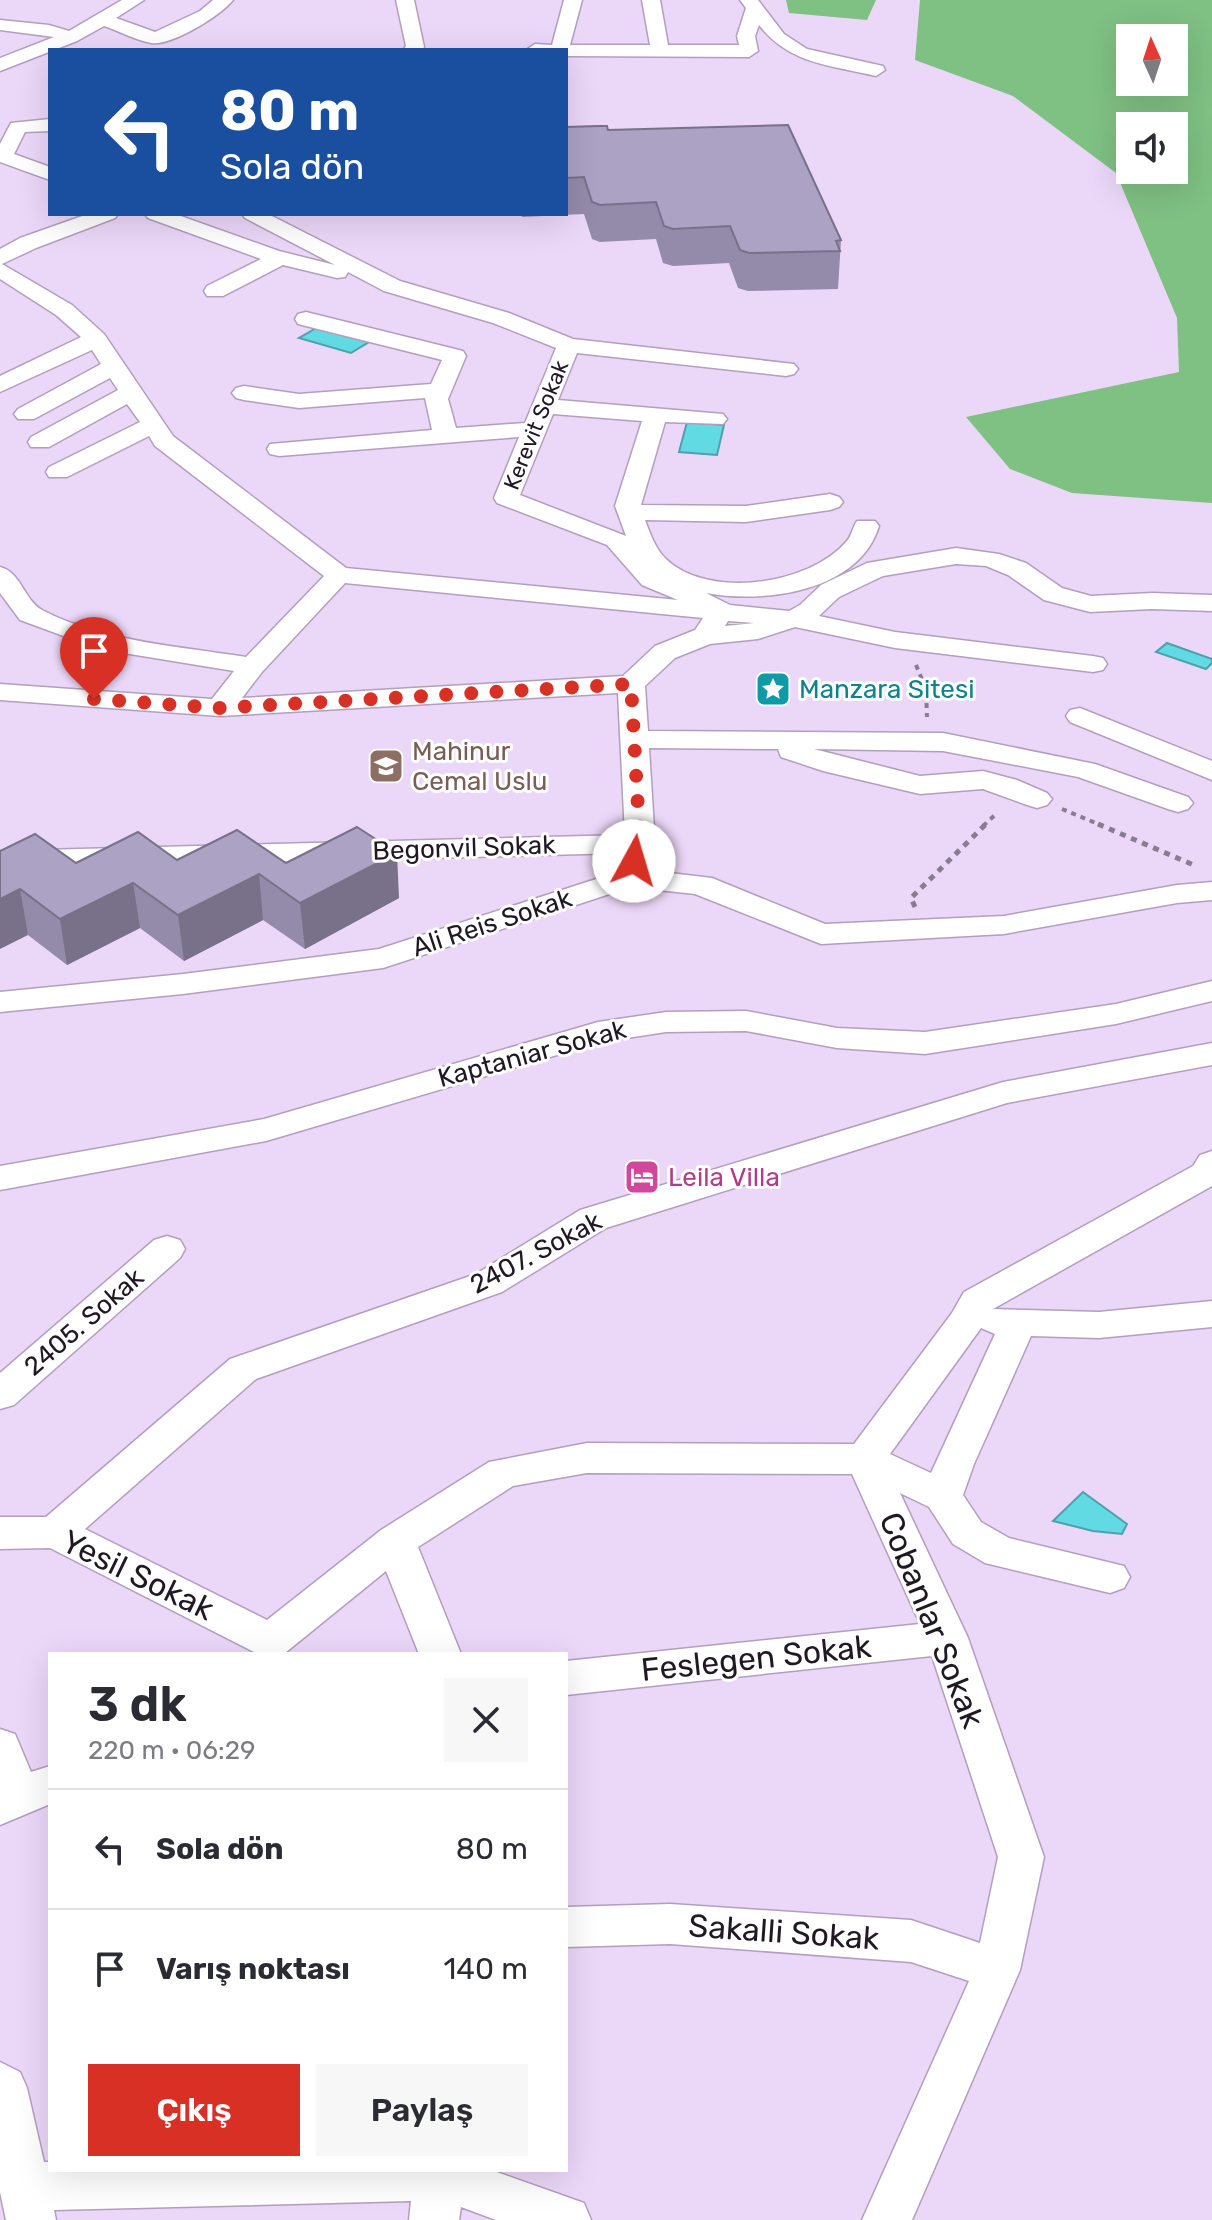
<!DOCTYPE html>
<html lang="tr">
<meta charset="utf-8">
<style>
:root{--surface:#fff;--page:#f7f7f7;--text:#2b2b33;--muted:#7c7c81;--line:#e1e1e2;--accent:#d93025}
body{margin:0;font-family:Rubik,sans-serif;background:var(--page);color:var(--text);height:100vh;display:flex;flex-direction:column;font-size:30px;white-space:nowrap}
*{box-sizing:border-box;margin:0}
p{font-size:26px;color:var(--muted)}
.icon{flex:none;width:44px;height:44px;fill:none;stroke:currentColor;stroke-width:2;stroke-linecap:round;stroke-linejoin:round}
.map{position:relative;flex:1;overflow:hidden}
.details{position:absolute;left:48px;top:1652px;width:520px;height:520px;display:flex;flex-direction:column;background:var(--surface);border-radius:0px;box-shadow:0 8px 32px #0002}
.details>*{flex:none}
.banner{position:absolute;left:48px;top:48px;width:520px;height:168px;border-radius:0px;box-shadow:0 8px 32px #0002;background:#1a4fa0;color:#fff;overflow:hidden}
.needle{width:52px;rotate:357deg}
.controls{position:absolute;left:1116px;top:24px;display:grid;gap:16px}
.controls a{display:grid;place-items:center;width:72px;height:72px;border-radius:0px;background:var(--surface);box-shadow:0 8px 32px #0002;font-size:40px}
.pin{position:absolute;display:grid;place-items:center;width:68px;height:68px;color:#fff;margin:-82px -34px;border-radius:50% 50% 50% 0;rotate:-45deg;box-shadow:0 0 8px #0007}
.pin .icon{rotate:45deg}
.me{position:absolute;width:88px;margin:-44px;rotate:6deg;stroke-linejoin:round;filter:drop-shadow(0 0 6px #0008)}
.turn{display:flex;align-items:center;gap:28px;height:168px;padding:0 40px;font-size:36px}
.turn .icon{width:104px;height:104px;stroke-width:2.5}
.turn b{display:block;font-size:56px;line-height:68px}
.round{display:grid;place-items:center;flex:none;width:84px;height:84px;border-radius:0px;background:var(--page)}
.headline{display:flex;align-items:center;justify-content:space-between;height:136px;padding:0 40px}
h1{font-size:48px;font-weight:600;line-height:60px}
.primary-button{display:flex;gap:16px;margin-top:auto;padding:16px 40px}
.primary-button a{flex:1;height:92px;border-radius:0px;background:var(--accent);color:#fff;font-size:32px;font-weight:600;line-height:92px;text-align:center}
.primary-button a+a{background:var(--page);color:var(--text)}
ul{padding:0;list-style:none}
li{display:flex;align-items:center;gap:24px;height:120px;padding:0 40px;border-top:2px solid var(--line)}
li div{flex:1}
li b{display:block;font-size:30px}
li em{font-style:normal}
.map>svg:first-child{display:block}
.forest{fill:#7fc083;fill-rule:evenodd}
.water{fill:#61dae4;stroke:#4ea0aa;stroke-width:2}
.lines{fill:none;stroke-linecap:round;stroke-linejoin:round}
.minor-casing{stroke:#b29fbe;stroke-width:3}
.path-far1{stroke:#897b92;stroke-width:4;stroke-dasharray:5 5;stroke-linecap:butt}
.path{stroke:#897b92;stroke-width:5;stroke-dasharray:6 6;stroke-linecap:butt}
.minor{fill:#fff;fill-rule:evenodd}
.wall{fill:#938ba9}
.shaded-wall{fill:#787189}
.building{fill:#aba2c4;stroke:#787189;stroke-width:2}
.route{stroke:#d93025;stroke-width:14;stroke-dasharray:0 25.2}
.labels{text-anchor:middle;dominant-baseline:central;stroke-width:6;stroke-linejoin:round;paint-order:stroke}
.far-street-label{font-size:22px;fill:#201924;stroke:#fff}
.culture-label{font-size:26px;fill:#0d838f;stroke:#fff;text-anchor:start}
.education-label{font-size:26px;fill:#785e54;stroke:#fff;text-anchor:start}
.street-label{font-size:26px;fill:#201924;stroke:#fff}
.hotel-label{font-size:26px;fill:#b23c85;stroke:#fff;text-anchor:start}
.near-street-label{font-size:32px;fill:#201924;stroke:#fff}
</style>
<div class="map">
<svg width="1212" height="2220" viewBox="0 0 1212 2220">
<rect width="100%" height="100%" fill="#ebd7f8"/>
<path class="forest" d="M786,0H876L867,20L789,13Z
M920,0H1212V503L1072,493L1010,469L966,417L1179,372L1177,318L1116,173L1013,96L915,60ZM1130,38H1174V82H1130ZM1130,126H1174V170H1130Z"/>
<path class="water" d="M318,327L369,342L351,353L299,338Z
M687,422L724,425L717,455L679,452Z
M1167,643L1212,659V663L1206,669L1156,652Z
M1083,1492L1127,1524L1122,1534L1093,1531L1053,1521Z"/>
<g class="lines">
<defs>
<path id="minor" d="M122,0H144L116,18L155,32L200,11L213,0H233C220,16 172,46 151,43C135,40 119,31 104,26L77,41L0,71V58L54,37L0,30V20L49,25L69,31Z
M396,0H414L424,47L422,50H403L406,46Z
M564,0H582L570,45H650L642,0H660L668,45H739L737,36L746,8L740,0H758L784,34L807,49L883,66L885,70L876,76C830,65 789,64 759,25L755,36L758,51L749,57L566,56V50H526L535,44L552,45Z
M50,119V131L25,132L14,154L50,167V180L0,162V144L11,123Z
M88,214H118L115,218L36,248L2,264L72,305L104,334L173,436L346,568L678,600L642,585L607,545L497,503L494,498L519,437L279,456L270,454L267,449L270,444L432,430L425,398L299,408L244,400L236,398L232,393L236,388L244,386L299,394L431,384L442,360L298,324L295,319L298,314L306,312L463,351L466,356L448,399L456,428L525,423L556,348L493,323L384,291L348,272L345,277L337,278L283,265L223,296H207L204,291L207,286L261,259L148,218L145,214H175L279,251L335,265L245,218L242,214H268L400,281L509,313L573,339L794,364L798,369L794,374L786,376L577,353L558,400L723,414L727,419L723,424L665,422L641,505L746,506L830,494L839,497L843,502L839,507L830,510L746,522L645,520C650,533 655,548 665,558C707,600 809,585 846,542C852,536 852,528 857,521H875L879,526C859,592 764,604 706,593L730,605L789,611L800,605L821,585L867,563L956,548L999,554L1026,563L1062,588L1091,596L1152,593L1212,595V611L1152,609L1090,612L1044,600L1008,575L986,566L956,564L883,576L839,597L819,616L895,632L1093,656L1103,658L1107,664L1103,670L1093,672L895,648L795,627L758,639L710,644L675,658L645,686L648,731L943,733L1095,764L1188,797L1193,803L1188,809L1178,812L1168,809L1078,777L943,751L814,749L920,776L983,771L1017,780L1047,793L1052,799L1047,805L1037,808L1027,805L983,789L920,794L823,771L781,757L778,749L649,748L655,844L645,870L712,878L825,924L1004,916L1177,885L1212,882V900L1177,903L1004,934L821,944L695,894L631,887L383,968L183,994L0,1012V992L183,974L379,949L621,871L618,866L622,853L0,869V851L625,835L618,693L220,716L0,700V684L212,699L234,671L99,649L20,620L0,593V567C21,572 24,600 42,610C104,642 178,646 246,657L324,576L155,446L149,436L67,477H49L46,472L49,467L140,422L127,404L49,447H31L28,442L31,437L118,390L110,378L34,419H18L14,414L18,409L101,364L92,350L0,392V376L81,337L56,315L0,279V249L20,238ZM553,414L642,421L615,506L626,536L520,495ZM345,583L703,618L695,630L655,646L623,676L242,698L262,672ZM728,621L754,623L725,626Z
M1080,708L1212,761V780L1070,722L1066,716L1070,710Z
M1212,981V1001L1116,1024L925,1054L837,1048L746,1031L666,1032L601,1042L266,1141L0,1190V1166L264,1119L598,1022L666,1012L746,1011L837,1028L925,1032L1116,1004Z
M1212,1043V1065L1007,1103L606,1228L502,1292L256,1379L85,1529L267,1620L381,1530L489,1462L587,1443L854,1444L952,1313L964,1292L1193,1166L1200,1155L1212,1151V1186L993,1309L1099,1312L1212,1301V1327L1099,1338L1031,1336L974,1464L963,1495L981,1522L1009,1538L1124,1566L1130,1577L1124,1588L1110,1593L985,1563L953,1544L929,1507L900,1493L968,1638L1044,1857L1020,1970L912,2220H862L969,1981L911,1962L670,1944L566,1947V1907L670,1904L911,1920L980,1943L998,1857L932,1656L566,1695V1661L920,1624L852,1474L587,1473L513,1486L418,1547L461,1654H419L386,1571L285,1653L258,1654L50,1548L0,1549V1517H46L230,1359L476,1274L580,1210L1003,1082ZM981,1328L995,1334L931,1473L890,1454Z
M167,1236L180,1240L185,1249L180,1258L14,1405L0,1409V1373L154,1240Z
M0,1729L15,1734L31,1772L50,1766V1804L0,1825Z
M0,2062L20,2072L27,2088L44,2162H50V2170H491L584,2203L591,2220H496L461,2207L459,2220H409L411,2201L54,2210L56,2220H6L0,2192Z"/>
</defs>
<use href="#minor" class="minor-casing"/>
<path class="path-far1" d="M916,665L926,689L927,717
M1062,809L1103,826
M983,826L997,813"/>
<path class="path" d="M1098,824L1196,866
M915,907L911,898L986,824"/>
<use href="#minor" class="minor"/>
</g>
<path class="wall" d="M566,127L608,130L841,240L838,289L748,291L738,288L729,263L673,266L663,263L656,239L600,242L592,239L584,214L522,217L521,214H566Z
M0,851L76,863L177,860L286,863L399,898L305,949L263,920L184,961L140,928L67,965L28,935Z"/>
<path class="shaded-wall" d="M397,853L399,898L305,949L300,903Z
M259,874L263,920L184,961L178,915Z
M133,883L140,928L67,965L60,919Z
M20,889L28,935L0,949V899Z"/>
<path class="building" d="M788,125L841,240L836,241L840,251L749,253L740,250L730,226L673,229L664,226L656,202L600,205L592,202L584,177L566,178V127L598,126H607L608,130Z
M357,827L397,853L300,903L259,874L178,915L133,883L60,919L20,889L0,899V851L35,834L76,863L138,832L177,860L237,830L286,863Z"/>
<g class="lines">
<path class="route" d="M94,699L220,708L631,684L640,844L634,861"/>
</g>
<defs>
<symbol id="sight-square" viewBox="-11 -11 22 22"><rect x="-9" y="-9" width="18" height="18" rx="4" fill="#0f9aa8" stroke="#fff"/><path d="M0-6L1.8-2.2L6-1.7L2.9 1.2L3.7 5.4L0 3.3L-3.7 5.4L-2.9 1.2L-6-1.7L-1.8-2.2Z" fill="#fff"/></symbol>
<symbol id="school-square" viewBox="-11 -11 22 22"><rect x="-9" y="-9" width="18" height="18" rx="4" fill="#8d6e63" stroke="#fff"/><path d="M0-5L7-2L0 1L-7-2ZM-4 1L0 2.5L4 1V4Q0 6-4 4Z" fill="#fff"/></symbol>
<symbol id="hotel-square" viewBox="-11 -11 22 22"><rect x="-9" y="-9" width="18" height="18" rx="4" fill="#d1479c" stroke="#fff"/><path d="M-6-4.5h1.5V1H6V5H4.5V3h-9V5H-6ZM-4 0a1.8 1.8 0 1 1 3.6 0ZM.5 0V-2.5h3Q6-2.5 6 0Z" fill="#fff"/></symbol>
</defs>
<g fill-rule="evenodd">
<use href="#sight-square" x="753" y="669" width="40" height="40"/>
<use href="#school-square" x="366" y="746" width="40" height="40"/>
<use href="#hotel-square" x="622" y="1157" width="40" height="40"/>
</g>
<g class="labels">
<g class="far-street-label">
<text transform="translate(536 425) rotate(-68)">Kerevit Sokak</text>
</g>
<g class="culture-label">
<text x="799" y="689">Manzara Sitesi</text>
</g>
<g class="education-label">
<text x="412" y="751">Mahinur<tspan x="412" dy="30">Cemal Uslu</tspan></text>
</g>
<g class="street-label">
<text transform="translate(464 848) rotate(-2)">Begonvil Sokak</text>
<text transform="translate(492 923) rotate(-18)">Ali Reis Sokak</text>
<text transform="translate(532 1054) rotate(-15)">Kaptaniar Sokak</text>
<text transform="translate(536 1253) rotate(-28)">2407. Sokak</text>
<text transform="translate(84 1322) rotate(-41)">2405. Sokak</text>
</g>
<g class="hotel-label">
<text x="668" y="1177">Leila Villa</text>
</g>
<g class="near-street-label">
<text transform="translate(138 1575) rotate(26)">Yesil Sokak</text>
<text transform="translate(932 1620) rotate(68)">Cobanlar Sokak</text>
<text transform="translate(756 1658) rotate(-6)">Feslegen Sokak</text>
<text transform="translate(784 1932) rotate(4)">Sakalli Sokak</text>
</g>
</g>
</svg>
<div class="controls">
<a><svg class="needle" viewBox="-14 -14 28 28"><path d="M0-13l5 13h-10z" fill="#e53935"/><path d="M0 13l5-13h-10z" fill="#7c7c81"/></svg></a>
<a><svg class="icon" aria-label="sound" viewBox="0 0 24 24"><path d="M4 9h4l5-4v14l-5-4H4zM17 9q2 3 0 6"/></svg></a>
</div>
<div class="pin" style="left:94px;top:699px;background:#d93025"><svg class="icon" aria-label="arrive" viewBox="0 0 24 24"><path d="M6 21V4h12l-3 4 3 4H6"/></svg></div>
<svg class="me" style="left:634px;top:861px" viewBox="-20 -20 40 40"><circle r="19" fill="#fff"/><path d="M0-13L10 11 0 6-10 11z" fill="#d93025"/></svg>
<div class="banner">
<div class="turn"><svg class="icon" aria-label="left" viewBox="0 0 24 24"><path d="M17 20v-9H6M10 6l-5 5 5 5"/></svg><div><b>80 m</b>Sola dön</div></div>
</div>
<section class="details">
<div class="headline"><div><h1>3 dk</h1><p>220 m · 06:29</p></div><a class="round"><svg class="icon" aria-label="close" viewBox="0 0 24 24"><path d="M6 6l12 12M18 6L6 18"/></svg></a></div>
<ul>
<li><svg class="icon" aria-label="left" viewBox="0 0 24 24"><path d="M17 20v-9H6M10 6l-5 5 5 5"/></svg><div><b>Sola dön</b></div><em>80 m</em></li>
<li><svg class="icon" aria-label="arrive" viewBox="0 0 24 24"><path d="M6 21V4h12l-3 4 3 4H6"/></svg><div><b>Varış noktası</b></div><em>140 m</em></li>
</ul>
<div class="primary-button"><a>Çıkış</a><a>Paylaş</a></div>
</section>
</div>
